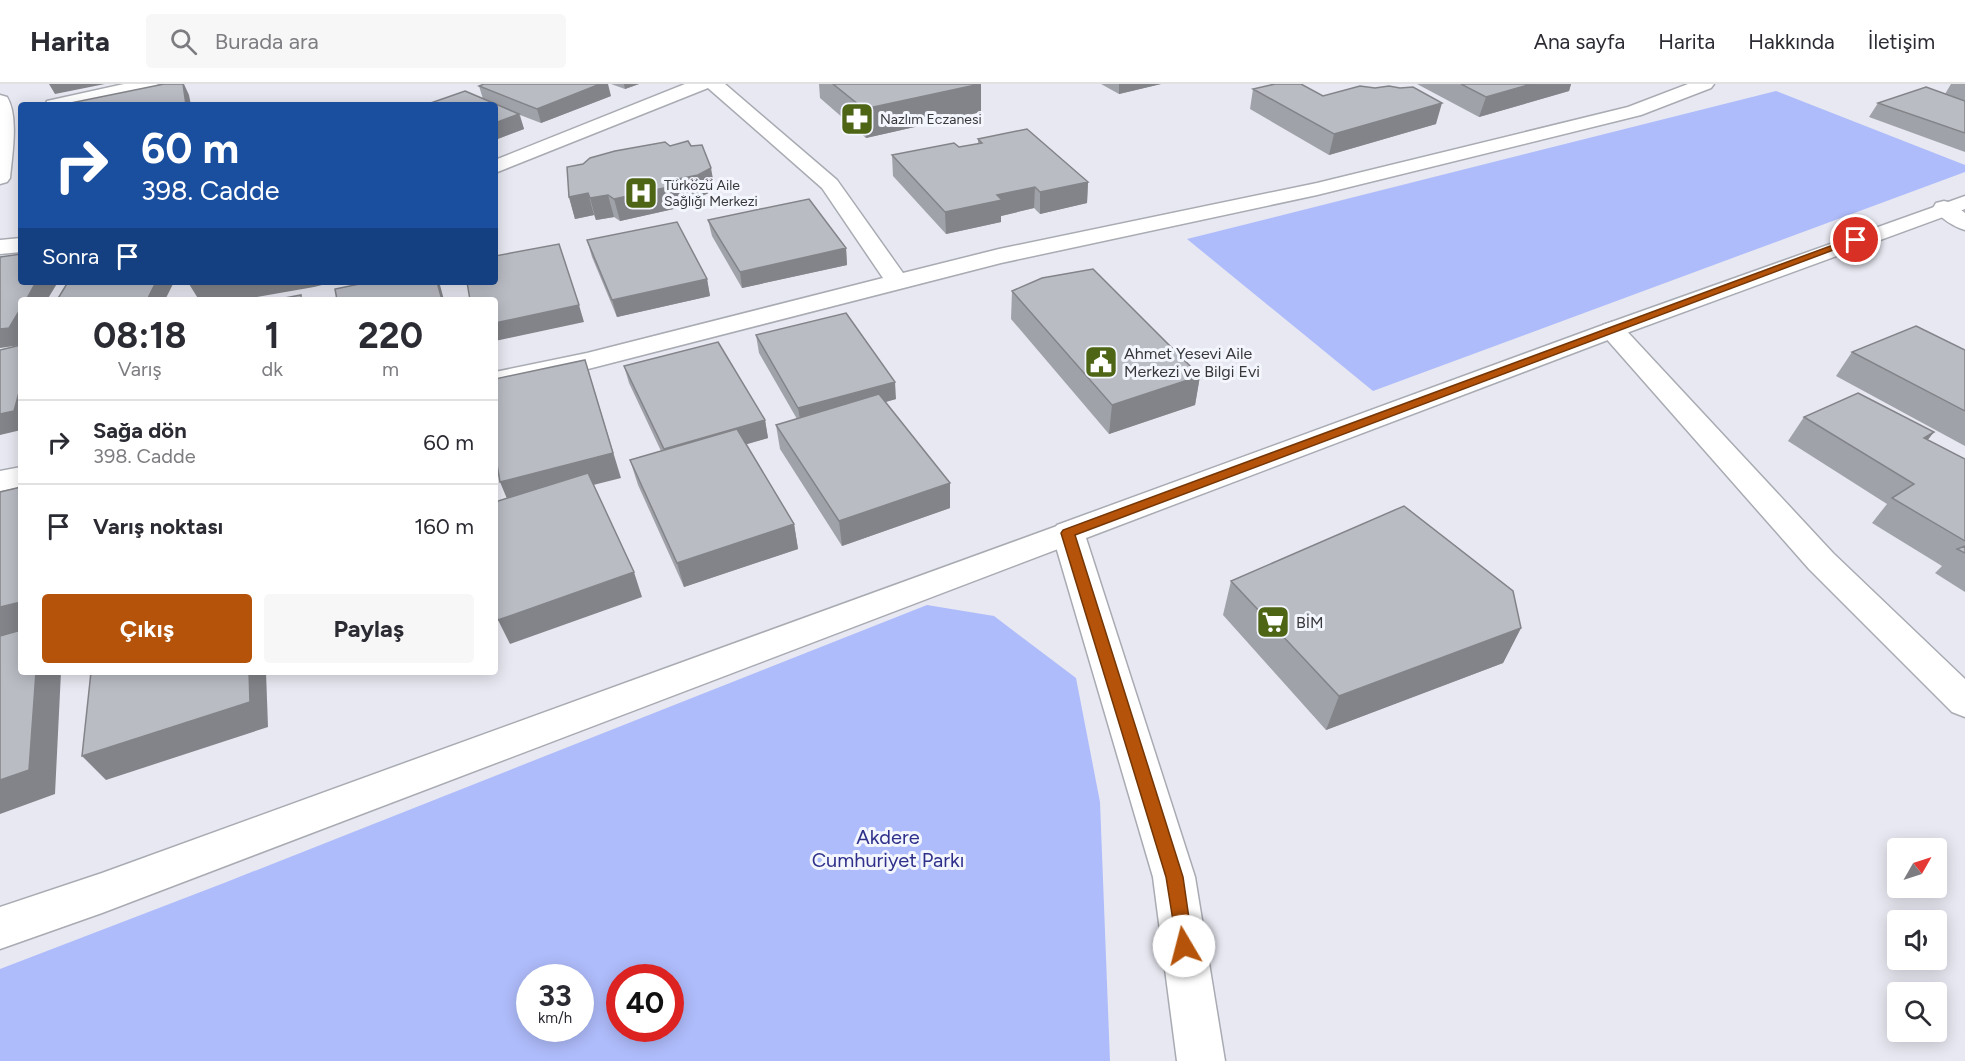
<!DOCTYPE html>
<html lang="tr">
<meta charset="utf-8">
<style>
:root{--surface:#fff;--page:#f7f7f7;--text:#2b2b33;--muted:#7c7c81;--line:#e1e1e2;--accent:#b45309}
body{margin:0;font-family:Figtree,sans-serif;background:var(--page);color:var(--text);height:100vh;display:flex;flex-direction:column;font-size:22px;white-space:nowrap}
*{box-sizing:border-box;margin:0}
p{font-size:20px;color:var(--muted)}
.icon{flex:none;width:33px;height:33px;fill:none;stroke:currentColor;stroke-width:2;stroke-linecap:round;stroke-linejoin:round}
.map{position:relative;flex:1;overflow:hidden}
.drawer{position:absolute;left:18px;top:213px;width:480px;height:378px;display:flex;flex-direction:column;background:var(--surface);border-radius:6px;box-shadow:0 3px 15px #0003}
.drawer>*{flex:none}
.hud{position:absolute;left:18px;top:18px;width:480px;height:183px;border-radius:6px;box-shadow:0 3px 15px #0003;background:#1a4fa0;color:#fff;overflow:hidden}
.needle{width:39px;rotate:51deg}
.buttons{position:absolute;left:1887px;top:754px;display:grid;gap:12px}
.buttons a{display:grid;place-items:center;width:60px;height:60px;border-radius:6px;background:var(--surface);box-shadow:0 3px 15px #0003;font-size:30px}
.speed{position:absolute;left:516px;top:880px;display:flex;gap:12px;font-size:30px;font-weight:700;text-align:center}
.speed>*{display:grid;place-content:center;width:78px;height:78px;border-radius:50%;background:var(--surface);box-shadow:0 3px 15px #0003;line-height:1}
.speed small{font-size:15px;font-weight:400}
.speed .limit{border:9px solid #d22;background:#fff;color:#111}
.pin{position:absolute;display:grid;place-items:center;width:51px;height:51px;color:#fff;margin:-26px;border:3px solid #fff;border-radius:50%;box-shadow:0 2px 6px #0007}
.me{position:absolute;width:66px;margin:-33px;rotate:352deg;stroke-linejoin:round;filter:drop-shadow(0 0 4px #0008)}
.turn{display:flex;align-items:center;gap:21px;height:126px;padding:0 24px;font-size:27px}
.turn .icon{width:78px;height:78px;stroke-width:2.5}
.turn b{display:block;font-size:42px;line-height:51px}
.then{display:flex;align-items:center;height:57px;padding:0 24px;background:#0003;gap:12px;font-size:22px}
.eta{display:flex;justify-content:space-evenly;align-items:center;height:102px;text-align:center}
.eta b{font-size:36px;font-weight:700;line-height:42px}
.button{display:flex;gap:12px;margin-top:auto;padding:12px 24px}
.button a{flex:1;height:69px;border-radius:6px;background:var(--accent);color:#fff;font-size:24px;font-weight:700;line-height:69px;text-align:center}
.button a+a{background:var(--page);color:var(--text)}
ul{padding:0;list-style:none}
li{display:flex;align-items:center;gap:18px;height:84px;padding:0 24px;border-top:2px solid var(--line)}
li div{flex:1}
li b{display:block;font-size:22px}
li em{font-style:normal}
header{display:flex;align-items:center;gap:36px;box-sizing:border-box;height:84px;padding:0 30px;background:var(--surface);border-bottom:2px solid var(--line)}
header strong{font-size:28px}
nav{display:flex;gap:33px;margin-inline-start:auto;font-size:21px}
.search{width:420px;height:54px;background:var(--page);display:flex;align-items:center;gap:15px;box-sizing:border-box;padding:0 21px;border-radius:6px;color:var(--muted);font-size:22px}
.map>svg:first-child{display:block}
.green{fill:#afbcfb;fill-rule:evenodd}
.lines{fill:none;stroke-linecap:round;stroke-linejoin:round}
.minor-casing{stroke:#a9abb3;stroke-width:3}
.tertiary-casing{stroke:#a9abb3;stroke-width:3}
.minor{fill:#fff;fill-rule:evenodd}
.tertiary{fill:#fff;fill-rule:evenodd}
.wall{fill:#a0a2a9}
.shaded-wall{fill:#828489}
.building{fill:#babcc4;stroke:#828489;stroke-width:1.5}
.route{fill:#b45309;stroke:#753606;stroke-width:1.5}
.labels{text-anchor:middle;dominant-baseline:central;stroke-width:6;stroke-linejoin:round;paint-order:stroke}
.far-poi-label{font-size:14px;fill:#37383b;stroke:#f4f6fe;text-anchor:start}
.poi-label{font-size:16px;fill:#37383b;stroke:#f4f6fe;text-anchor:start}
.near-park-label{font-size:20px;fill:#2e308a;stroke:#f4f6fe}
</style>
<header>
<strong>Harita</strong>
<div class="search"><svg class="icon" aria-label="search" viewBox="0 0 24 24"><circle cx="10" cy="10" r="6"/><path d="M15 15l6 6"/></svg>Burada ara</div>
<nav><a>Ana sayfa</a><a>Harita</a><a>Hakkında</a><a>İletişim</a></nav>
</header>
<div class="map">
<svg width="1965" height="977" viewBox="0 0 1965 977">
<rect width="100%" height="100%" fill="#e7e8f1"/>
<path class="green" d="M1776,7L1965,81V88L1373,307L1187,155Z
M927,521L994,532L1076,594L1100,718L1110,977H0V885L224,799ZM530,894H580V945H530ZM620,894H670V945H620Z"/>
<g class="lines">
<defs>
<path id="minor" d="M124,0H158L155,4L79,21H45L47,17Z
M685,0H725L837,96L903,189L999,165L1317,99L1628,23L1688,0H1714L1711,4L1641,31L1317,111L1001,179L588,285L495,304V288L587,269L883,194L822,104L708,4L495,89V76Z
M0,11L7,13C19,32 12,72 10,94L7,98L0,100Z
M1944,117L1952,119L1965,129V146C1954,143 1940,134 1933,124L1936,119Z
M21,154V168L0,170V156Z
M1612,238L1621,241L1833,469L1965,595V633L1952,628L1809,485L1603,251L1599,246L1603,241Z
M21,383V403L0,407V387Z
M1068,438L1079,441L1084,449L1079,457L102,829L0,865V823L102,789Z"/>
<path id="tertiary" d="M1965,112V125L1621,251L1086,454L1195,793L1225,977H1177L1153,793L1052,449L1057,441L1603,241Z"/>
</defs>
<use href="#minor" class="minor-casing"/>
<use href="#tertiary" class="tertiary-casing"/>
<use href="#minor" class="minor"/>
<use href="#tertiary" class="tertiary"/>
</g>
<path class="wall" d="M611,0H639L625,5Z
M819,0H981V28L866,54L820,14Z
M1101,0H1161L1119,10Z
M1417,0H1571L1569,7L1479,33Z
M1951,0H1965V68L1869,33L1878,19L1945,10Z
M479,2L611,12L541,39L520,31L524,45L495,56V21L483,15Z
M1253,5L1323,12L1436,40L1329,71L1250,25Z
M978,55L1088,98L1087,119L1040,130L1034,124L1001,132V138L946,150L893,92L892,71L959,63L978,60Z
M670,62L715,106L702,112L686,116L687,122L620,137L614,133L596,136L594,131L575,135L569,113Z
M708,136L846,164L847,181L742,204L712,152Z
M587,156L707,195L710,212L617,233L592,173Z
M1012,207L1200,292L1195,321L1109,350L1011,235Z
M756,251L896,315L886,318L950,424L842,462L780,365L776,341L797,335L759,269Z
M1965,266V362L1836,292L1852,268Z
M624,282L765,336L768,354L746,360L794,440L798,465L684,503L638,401L630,376L661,367L629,299Z
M1804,333L1934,348L1927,356L1965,375V508L1935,489L1942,482L1872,439L1887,420L1788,357Z
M1231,497L1521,544L1503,579L1326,646L1223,531Z"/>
<path class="shaded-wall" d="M49,0H105L55,10Z
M183,0H184L189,11L191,21H186Z
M600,0H608L611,12L541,39L537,25Z
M624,0H639L625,5Z
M981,0V28L866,54L864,25Z
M1119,0H1161L1119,10Z
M1531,0H1571L1569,7L1479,33L1486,13Z
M1442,19L1436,40L1329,71L1334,50Z
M519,30L524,45L495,56V39Z
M711,84L715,106L702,112L686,116L687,122L620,137L614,115Z
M1088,98L1087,119L1040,130V108Z
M1035,103L1034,124L1001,132V138L946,150L945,128L997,111Z
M588,109L594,131L575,135L569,113Z
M608,111L614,133L596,136L590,114Z
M846,164L847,181L742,204L740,188Z
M707,195L710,212L617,233L612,216Z
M36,198H58L47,216H26Z
M156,198H174L165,216H129Z
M198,198H334L314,203L240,216H199L189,200Z
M437,198H439L440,201L444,216H442Z
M579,221L584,238L495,257V239Z
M21,224V261L0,264V245Z
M585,276L621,394L510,422L500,398Z
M1200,292L1195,321L1109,350L1112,321Z
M895,298L896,315L801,341L798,324Z
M21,301V346L0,351V330Z
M765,336L768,354L668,383L664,365Z
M1934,348L1915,372L1924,354Z
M950,399V424L842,462L839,437Z
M794,440L798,465L684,503L677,479Z
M634,488L642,513L510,560L498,536Z
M21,518V549L0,554V523Z
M1521,544L1503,579L1326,646L1339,612Z
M36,588H61L55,710L0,730V696Z
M249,588H266L268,643L106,696L82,672Z"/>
<path class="building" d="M164,0H183L186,21H61Z
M484,0H600L537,25L479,2Z
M833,0H980L864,25Z
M1275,0H1301L1323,12L1360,2L1375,4L1389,2L1400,4L1413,3L1442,19L1334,50L1253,5Z
M1461,0H1531L1486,13Z
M1926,3L1965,17V49L1878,19Z
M465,7L519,30L495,39V21H425Z
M1027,45L1088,98L1040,108L1035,103L997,111L1002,116L945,128L892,71L954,59L959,63L982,59L978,55Z
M688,57L691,62L702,61L711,84L698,91L678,95L682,100L614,115L608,111L590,114L588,109L569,113L567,83L583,80L590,74L615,67L665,58L670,62Z
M809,115L846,164L740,188L708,136Z
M677,138L707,195L612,216L587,156Z
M559,160L579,221L495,239V216H470L467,198H495V172Z
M21,170V198H36L26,216H21V224L9,244L0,245V173Z
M1093,185L1200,292L1112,321L1012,207L1042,194Z
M68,198H156L148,214L129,216H57Z
M369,198H437L442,216H337L335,205Z
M301,211V216H274Z
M846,229L895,298L798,324L756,251Z
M1916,242L1965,266V327L1852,268Z
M718,258L765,336L664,365L624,282Z
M21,261V301L14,327L0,330V266Z
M585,276L613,369L500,398L495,369V295Z
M1858,309L1934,348L1924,354L1965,375V457L1892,414L1914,400L1804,333Z
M879,310L950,399L839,437L776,341Z
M737,345L794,440L677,479L630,376Z
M588,389L634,488L498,536L495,527V418Z
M21,403V518L0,523V408Z
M1404,422L1513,507L1521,544L1339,612L1231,497Z
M1965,462V469L1957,465Z
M21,546V588H36L29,686L0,696V552Z
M91,588H249L250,618L82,672Z"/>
<path class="route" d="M1852,154L1860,156L1075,451L1183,793L1193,862L1191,868L1184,870L1178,868L1166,793L1061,449L1063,446Z"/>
<defs>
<symbol id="pharmacy-square" viewBox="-11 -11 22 22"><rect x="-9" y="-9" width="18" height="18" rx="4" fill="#4d6515" stroke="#f4f6fe"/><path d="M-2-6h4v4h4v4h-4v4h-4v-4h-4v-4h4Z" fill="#fff"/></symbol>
<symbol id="hospital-square" viewBox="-11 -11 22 22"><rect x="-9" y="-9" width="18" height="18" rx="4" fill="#4d6515" stroke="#f4f6fe"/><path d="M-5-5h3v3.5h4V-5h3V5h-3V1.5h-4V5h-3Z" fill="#fff"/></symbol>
<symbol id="civic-square" viewBox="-11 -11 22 22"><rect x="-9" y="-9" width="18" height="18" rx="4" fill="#4d6515" stroke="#f4f6fe"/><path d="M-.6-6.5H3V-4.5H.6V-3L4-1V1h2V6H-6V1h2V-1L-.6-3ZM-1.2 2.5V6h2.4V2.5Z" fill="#fff"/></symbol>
<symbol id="supermarket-square" viewBox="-11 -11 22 22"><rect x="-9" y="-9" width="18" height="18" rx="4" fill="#4d6515" stroke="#f4f6fe"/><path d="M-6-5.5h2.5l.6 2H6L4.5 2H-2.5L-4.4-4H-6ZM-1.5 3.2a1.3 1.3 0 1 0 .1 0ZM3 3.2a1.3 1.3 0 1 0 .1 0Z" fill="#fff"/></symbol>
</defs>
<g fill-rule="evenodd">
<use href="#pharmacy-square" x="838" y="16" width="38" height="38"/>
<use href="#hospital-square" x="622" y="90" width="38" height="38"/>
<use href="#civic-square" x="1082" y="259" width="38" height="38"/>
<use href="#supermarket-square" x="1254" y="519" width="38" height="38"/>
</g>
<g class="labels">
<g class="far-poi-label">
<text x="880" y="35">Nazlım Eczanesi</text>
<text x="664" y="101">Türközü Aile<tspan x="664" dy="16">Sağlığı Merkezi</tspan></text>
</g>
<g class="poi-label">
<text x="1124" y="269">Ahmet Yesevi Aile<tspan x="1124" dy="18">Merkezi ve Bilgi Evi</tspan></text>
<text x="1296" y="538">BİM</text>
</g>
<g class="near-park-label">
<text x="888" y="753">Akdere<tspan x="888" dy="23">Cumhuriyet Parkı</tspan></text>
</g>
</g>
</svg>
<div class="buttons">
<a><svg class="needle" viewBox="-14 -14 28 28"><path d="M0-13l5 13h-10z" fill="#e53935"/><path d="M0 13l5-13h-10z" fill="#7c7c81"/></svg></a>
<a><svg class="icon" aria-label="sound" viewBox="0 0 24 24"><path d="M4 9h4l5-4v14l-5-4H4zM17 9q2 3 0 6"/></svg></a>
<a><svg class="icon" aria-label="search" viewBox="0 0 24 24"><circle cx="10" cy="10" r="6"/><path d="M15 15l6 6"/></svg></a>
</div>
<div class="speed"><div>33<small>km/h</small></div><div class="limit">40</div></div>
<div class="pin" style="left:1856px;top:156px;background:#d93025"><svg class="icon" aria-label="arrive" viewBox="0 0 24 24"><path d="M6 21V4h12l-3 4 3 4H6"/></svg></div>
<svg class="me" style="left:1184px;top:862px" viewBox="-20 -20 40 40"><circle r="19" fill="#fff"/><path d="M0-13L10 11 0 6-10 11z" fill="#b45309"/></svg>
<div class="hud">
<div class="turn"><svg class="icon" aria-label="right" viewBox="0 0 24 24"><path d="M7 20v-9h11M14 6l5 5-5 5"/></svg><div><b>60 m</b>398. Cadde</div></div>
<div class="then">Sonra<svg class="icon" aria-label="arrive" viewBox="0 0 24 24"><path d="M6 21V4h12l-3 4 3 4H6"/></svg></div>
</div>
<section class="drawer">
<div class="eta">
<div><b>08:18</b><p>Varış</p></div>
<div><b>1</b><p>dk</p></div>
<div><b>220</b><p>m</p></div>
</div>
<ul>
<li><svg class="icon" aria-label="right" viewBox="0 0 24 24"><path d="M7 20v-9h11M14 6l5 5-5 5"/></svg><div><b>Sağa dön</b><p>398. Cadde</p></div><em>60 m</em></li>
<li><svg class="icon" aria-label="arrive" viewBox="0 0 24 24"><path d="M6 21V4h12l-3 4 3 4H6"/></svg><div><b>Varış noktası</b></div><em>160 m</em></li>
</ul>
<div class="button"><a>Çıkış</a><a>Paylaş</a></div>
</section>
</div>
